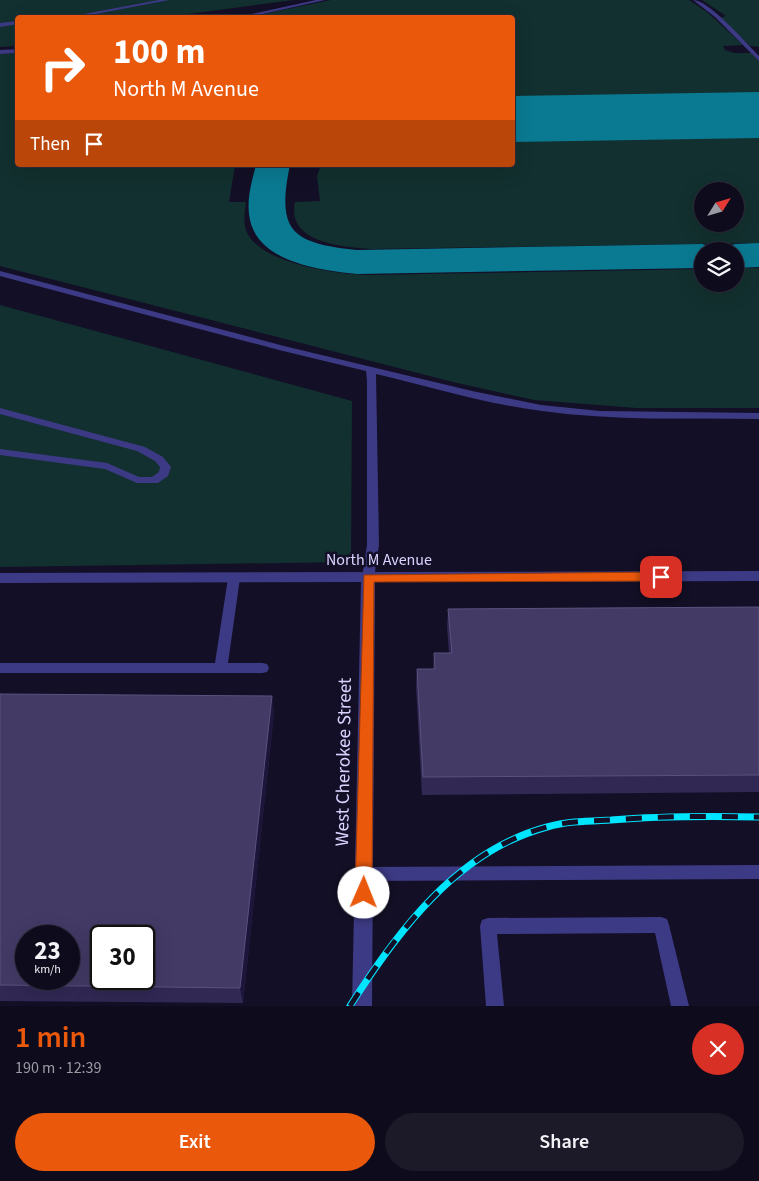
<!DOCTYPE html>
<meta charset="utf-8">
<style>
:root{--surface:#0e0b1c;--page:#1c1929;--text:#f1f3f6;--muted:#9b9ba3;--line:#2e2b3b;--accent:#ea580c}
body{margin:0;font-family:"Source Sans 3",sans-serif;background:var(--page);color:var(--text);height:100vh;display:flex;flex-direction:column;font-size:19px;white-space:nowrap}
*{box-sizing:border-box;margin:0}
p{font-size:16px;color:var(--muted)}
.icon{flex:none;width:28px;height:28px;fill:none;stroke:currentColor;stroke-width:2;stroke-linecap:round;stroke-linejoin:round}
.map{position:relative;height:1006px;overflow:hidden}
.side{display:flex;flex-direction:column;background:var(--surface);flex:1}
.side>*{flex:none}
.guide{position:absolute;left:15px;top:15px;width:500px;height:152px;border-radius:5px;box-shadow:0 5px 20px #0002,0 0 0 1px var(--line);background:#ea580c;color:#fff;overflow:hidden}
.needle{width:32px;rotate:53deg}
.fabs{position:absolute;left:694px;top:182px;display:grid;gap:10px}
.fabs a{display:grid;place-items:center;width:50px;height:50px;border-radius:50%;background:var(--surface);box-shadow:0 5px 20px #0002,0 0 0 1px var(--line);font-size:25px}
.speed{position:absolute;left:15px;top:925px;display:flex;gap:10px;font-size:25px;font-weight:700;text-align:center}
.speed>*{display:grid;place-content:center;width:65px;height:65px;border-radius:50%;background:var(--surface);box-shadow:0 5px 20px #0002,0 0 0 1px var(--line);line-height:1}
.speed small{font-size:12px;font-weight:400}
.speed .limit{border:2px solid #111;border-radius:8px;background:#fff;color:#111}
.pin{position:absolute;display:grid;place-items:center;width:42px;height:42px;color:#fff;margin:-21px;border-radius:10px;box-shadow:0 2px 8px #0006}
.me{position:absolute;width:55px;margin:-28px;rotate:1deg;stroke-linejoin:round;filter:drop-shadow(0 0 4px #0008)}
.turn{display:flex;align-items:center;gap:18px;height:105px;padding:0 15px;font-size:22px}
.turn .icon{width:65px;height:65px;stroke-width:2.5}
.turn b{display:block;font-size:35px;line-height:42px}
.then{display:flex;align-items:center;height:48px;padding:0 15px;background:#0003;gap:10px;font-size:19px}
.round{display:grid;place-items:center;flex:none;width:52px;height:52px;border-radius:26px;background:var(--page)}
.headline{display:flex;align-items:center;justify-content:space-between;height:85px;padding:0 15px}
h1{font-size:30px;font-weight:600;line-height:38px;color:var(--accent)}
.action{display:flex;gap:10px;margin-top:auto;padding:10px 15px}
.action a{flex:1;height:58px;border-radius:30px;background:var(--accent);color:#fff;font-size:20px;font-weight:600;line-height:58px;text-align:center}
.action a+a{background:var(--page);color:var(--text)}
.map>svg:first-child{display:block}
.green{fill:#12302f;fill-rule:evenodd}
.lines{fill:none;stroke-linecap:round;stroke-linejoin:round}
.taxiway{fill:#0a7a92;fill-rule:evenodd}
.runway{fill:#0a7a92;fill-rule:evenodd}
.service{fill:#3d3a85;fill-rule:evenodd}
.minor{fill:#3d3a85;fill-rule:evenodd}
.rail-casing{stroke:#00e5ff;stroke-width:7}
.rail{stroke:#130f26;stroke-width:5;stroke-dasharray:16;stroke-linecap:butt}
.wall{fill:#312854}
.shaded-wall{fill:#1d163a}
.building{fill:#433a66;stroke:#5a527e;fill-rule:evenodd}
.route{fill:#ea580c;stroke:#983908}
.labels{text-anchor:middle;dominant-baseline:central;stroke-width:5;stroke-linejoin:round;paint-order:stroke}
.street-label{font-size:16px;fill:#d9d4ff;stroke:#130f26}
.near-street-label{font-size:19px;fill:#d9d4ff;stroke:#130f26}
</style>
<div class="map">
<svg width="759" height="1006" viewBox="0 0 759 1006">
<rect width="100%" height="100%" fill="#130f26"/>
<path class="green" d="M0,0H293L166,17L18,18L17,46L0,47Z
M331,0H689L707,12L743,45L723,46L725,50L734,53H751L759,61V96L513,100L512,18H245Z
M702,0H759V47L750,46L720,18L726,16Z
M17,53L18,165H235L229,202H246C245,211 243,221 246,230C257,263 336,274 366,275L702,269V284H735V268H759V408H636L534,400L453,382L0,266V54Z
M759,136V243L371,249C343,247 286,243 295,202L320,201L317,176L321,165H512L513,139ZM735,191V224H702V191Z
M0,305L352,401L351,562L0,567Z"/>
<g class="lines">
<path class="taxiway" d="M256,165H290C276,232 292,243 357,250L702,244L716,248L718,251H702V268L357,274C319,270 254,262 249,214C247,197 252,181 256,165Z
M759,243V267L735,268V251H719L721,248L735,244Z"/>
<path class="runway" d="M759,92V138L512,142V96Z"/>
<path class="service" d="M159,0H169L75,18H62Z
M316,0H325L245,18H233Z
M693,0C709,0 746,43 759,56V61L715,17Z
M18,21V24L0,27V23Z
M18,49V53L0,54V50Z
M0,271L284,346L472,391L541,405L600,411L759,413V419C687,418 614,421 542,411C486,404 431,387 376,374L379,545L374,578L372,581H364L362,578L367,545V381L366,371L279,350L0,276Z
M0,408L145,447L163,457L171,467L168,476L158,483H137L105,469L0,455V449L107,463L139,477H152L159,472L160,467L155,461L137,451L0,414Z
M234,574L238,575L240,578L228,663H262L267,664L269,668L267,672L262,673H0V663H215L228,578L230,575Z
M759,865V879L364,881L358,879L356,874L358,869L364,867Z
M661,917L667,919L669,925L689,1006H671L655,933L497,934L504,1006H486L480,926L482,920L488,918Z"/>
<path class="minor" d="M759,571V581L375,582L372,1006H352L361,582L0,583V573Z"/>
<defs>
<path id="rail" d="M350,1006C397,932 457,851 547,827C568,821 590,821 611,820C660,816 710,816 759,817"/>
</defs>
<use href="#rail" class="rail-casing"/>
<use href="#rail" class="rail"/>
</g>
<path class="wall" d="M759,607V792L422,795L416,687L417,669H433L434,653H449L447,627L448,609Z
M0,694L272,696L274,713L243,1003L0,1001Z"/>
<path class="shaded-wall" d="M272,696L274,713L243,1003L240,988Z"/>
<path class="building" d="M759,607V775L423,777L417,669H435L434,653H452L448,609Z
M0,694L272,696L240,988L0,985ZM26,936H69V979H26ZM101,936H144V979H101Z"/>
<path class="route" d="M661,572L667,577L661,581L374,582L372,893L369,898L364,901L358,898L355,893L364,575Z"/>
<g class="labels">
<g class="street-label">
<text x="379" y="560">North M Avenue</text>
</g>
<g class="near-street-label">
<text transform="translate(344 762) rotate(-89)">West Cherokee Street</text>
</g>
</g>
</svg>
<div class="fabs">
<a><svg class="needle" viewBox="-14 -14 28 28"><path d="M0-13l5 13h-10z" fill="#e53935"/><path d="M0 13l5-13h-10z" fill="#9b9ba3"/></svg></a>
<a><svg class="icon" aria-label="layers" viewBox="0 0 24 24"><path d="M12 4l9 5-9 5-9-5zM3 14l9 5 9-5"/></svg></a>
</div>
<div class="speed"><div>23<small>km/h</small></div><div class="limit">30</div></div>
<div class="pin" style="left:661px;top:577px;background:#d93025"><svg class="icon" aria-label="arrive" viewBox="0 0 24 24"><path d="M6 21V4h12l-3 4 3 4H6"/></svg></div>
<svg class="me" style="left:364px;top:893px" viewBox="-20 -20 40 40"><circle r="19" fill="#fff"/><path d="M0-13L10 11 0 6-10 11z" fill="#ea580c"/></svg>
<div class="guide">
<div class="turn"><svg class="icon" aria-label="right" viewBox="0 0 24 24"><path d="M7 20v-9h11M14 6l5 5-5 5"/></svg><div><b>100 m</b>North M Avenue</div></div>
<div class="then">Then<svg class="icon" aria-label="arrive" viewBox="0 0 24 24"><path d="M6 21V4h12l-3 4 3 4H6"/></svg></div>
</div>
</div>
<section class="side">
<div class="headline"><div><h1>1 min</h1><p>190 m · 12:39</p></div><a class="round" style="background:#d93025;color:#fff"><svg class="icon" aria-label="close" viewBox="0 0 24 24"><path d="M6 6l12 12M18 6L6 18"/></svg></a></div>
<div class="action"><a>Exit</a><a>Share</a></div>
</section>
